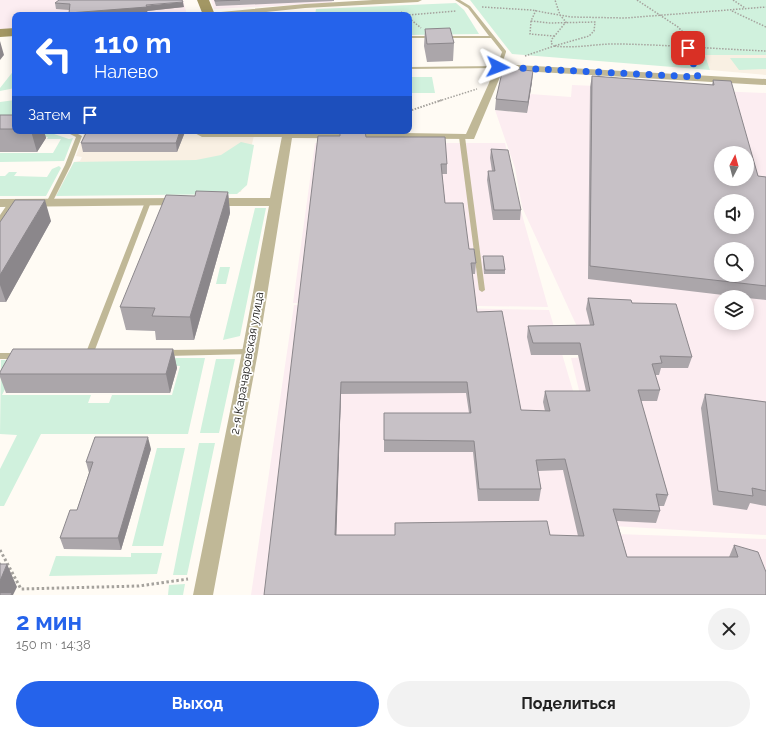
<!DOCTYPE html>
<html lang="ru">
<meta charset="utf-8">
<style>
:root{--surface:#fff;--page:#f2f2f2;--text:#222;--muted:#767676;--accent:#2563eb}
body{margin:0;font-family:Raleway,sans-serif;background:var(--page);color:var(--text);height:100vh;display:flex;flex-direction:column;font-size:15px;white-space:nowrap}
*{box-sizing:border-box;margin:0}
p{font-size:13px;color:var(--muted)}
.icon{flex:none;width:22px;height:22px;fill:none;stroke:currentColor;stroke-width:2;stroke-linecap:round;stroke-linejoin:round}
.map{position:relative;height:595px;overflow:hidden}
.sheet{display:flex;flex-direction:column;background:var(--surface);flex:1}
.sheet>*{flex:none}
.guide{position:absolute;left:12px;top:12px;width:400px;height:122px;border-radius:8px;box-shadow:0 2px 10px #0003;background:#2563eb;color:#fff;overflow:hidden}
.needle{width:26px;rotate:6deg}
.controls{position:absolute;left:714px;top:146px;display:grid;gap:8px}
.controls a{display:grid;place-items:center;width:40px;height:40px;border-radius:50%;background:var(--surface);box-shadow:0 2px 10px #0003;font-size:20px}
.pin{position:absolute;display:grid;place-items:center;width:34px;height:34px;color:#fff;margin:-17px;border-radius:8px;box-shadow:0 2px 6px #0006}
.me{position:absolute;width:44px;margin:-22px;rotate:93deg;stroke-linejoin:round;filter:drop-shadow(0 0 3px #0008)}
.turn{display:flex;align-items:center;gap:14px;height:84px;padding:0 16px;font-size:18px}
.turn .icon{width:52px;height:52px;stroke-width:2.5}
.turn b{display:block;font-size:28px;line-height:34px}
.then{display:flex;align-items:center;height:38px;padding:0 16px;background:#0003;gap:8px;font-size:15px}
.round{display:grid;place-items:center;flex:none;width:42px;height:42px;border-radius:21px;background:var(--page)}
.head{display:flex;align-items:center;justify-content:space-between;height:68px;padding:0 16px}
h1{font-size:24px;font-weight:700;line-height:30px;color:var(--accent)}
.button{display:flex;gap:8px;margin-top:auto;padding:8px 16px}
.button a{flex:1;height:46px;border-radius:24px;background:var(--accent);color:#fff;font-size:16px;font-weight:700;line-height:46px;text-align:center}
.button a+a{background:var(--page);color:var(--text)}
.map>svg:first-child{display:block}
.industrial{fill:#fcedf1;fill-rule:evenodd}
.built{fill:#f9f0e3}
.green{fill:#d0f1dd}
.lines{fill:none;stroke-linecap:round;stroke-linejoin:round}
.path-far2{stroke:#a5a29d;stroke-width:1.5;stroke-dasharray:1.5 1.5;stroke-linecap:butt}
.path-far1{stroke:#a5a29d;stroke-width:2;stroke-dasharray:1.5 1.5;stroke-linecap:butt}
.path{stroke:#a5a29d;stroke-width:3;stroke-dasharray:2.5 2.5;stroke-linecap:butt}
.lane{fill:#c0b897;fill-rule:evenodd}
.street{fill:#c0b897;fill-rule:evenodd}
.secondary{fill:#a39764;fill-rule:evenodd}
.wall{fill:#aba6aa;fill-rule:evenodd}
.shaded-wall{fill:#8b878b}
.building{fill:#c7c1c6;stroke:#8b878b;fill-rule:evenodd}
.route{stroke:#2563eb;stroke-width:7;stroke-dasharray:0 12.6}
.labels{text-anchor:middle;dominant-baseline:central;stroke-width:3.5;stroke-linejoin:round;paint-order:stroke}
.street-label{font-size:12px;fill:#161513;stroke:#fff}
</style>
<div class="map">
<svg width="766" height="595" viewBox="0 0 766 595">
<rect width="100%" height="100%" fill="#fffbf4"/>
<path class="industrial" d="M0,0H183L187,15H15V29L0,30Z
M211,0H332V3L214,9Z
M572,85L766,93V535L613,526L616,534L766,539V595H251L294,305L549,310L611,519L571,358L591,357L522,207L515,168L495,110L527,113L530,94L571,97ZM721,153H747V179H721ZM721,201H747V227H721ZM721,249H747V275H721ZM721,297H747V323H721Z
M315,143H505L521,211L548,307L293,303Z"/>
<path class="built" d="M705,55H766V75L710,70Z
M79,131H255L241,192L56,195L74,162L80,161L82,157L76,156L84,133Z"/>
<path class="green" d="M470,0H766V55H705L710,70L512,54Z
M456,3L464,10L479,34L409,35V15H315L316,9Z
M730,58H766V69L739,70Z
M15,69V88L0,91V88Z
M409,77H432L435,93H409Z
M15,100V118H0V102Z
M45,131L69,139L73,138L64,161L0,162V153H53L61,139H47L48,137H41Z
M241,142L254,145L247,185L237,194L56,196L74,162L196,160L221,155Z
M59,166L61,168L46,196H0V176H5L9,172H17L14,176L47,177L52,169Z
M255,208H266L240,336L223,340Z
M220,267H230L226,284H216Z
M163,358H205L188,434H41L4,506H0V469L17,435L0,434L1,360H42L17,366L2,395H91L88,403H109L112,395H172L180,366L161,365Z
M216,359H235L219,433H200Z
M199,443H215L187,575H173Z
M157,448H185L163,546H132Z
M131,553H162L157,574L49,576L56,556L131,557Z
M185,584L183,595H168L169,585Z"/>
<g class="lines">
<path class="path-far2" d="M637,0L678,27L688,37V48L695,67
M733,0L745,8
M482,7L531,10L571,17L625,18L766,7
M536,10L531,21L550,23L595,22L594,31L589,36L554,46C576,49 599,43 621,44C670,45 718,49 766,51
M732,11L766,27
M401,12L406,15
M409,15L456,11
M409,18L421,28
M531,21L530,34L554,36
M525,56L554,46L551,43L552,39L566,22L560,15L555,0
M439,101L477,89"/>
<path class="path-far1" d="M409,111L442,100"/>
<path class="path" d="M0,550L21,589L139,586L188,579"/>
<path class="lane" d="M455,0H460L470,6L506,51V52L501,67L499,68L409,69V67L497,66L502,52L491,38H444L442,37L444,36H489L468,8Z
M409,36H434L436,37L434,38H409Z
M64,131H72L82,136L71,165L52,203L49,205L46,203L65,165L76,137Z
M191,131H198L203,133H287L290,135L287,137H202Z
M462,135L465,137L485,290L482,292L479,290L459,137Z
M148,200L151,202L93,355L92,357H86L85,355L145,202Z
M11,201L14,203L2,221L0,222V215L9,202Z
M250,349L254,352L253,354L166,356L162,353L166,350Z
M0,353H17L20,354L21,356L20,358L17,359H0Z"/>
<path class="street" d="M373,0H422L418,2L305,8L236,15H206L210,13L305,4Z
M499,64L766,79V85L503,70L474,139L292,138L258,352L213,595H193L242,352L269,206H210L204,202L210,198H270L283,131L466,134L489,83L494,67Z
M182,198L186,199L188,202L186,205L0,207V199Z"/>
<path class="secondary" d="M197,0H209L215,15H203Z
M15,28V36L0,37V29Z"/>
</g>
<path class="wall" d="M214,0H334V1L216,6Z
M55,3L184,7L147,11L148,13L121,15H69V10L56,9Z
M425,29L454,43L453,61L427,62L424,46Z
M592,76L712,85L713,80L758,176L766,177V300L747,298V297H740L588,279L590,87Z
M532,82L527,113L495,110L496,99Z
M0,115H15V131H44L46,138L37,152H0Z
M87,131H184L185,132L177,152H83L81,143Z
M366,137L447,164V174H442L445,203L476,263L475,274H472L477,312L521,410L545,411L543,402L545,391H586L578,355H531L527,337L528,326L590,325L586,309L588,298L632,303L692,357L688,368H661L659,375H655L660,390L657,401H641L668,495L664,506H659L660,511L656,523L617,521L627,557H729L734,545L766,572L264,595ZM466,393L469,413H384V452H473L478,501H539L541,489L538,471L563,470L578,536L336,535L341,394Z
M491,149L521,210L520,220H493L487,180L488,171H492L490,158Z
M228,192L230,213L194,340H156L155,331L126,330L120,307L195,196Z
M51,221L6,302H0V222Z
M483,256L505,270V274H484L483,260Z
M173,349L177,368L170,393H6L0,377V372Z
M705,394L766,402V506L750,503L747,510L713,505L701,408Z
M151,449L121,550L64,549L60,538L77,510L89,473L86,462Z"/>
<path class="shaded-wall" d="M183,2L184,7L147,11L148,13L121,15H69V13Z
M0,41L4,55L0,60Z
M533,71L532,82L527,113L528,102Z
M31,131H44L46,138L37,152Z
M180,131H184L185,132L177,152L176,143Z
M228,192L230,213L194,340L190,317Z
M45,200L51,221L6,302L0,285V275Z
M173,349L177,368L170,393L166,374Z
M341,382V394L336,547L335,535Z
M148,437L151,449L121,550L118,538Z
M0,562L4,571L7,564L17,587L13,595H0Z"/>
<path class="building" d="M59,0H182L183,2L146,5L147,7L69,13L70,4L55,3Z
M215,0H240L215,1Z
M450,28L454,43L427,44L425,29Z
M503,68L533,71L528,102L496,99Z
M592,76L714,85L713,80L731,81L758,176L766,177V286L590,266ZM721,153H747V179H721ZM721,201H747V227H721ZM721,249H747V275H721Z
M0,115H15V129H0Z
M87,131H180L176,143H81Z
M340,131H365L366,137H445L447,164H441L445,203H463L469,249H474L476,263H471L477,312L502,311L521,410L550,411L545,391H590L580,343H533L528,326L594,325L588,298L631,300L632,303L676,304L692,357L660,356L662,363L652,364L660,390H638L668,495L656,494L660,511L613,509L627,557H738L734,545L758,552L766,572V595H264L318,136H340ZM341,382H467L471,413H384V440L474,441L479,489H541L536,460L565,459L584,536L550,535L547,521L395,523V535H335Z
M491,149L508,150L521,210H494L488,171H495Z
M196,191L228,192L190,317L152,316L155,308L120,307L166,195L195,196Z
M15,200H45L0,275V222Z
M483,256H503L505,270H485Z
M13,349H173L166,374H0V372Z
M705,394L766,402V491L752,488L753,496L718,491Z
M95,437H148L118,538H60L70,510H77L93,462H86Z
M0,564H7L0,581Z
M0,593H12L11,595H0Z"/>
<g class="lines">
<path class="route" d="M498,67L698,77L688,48"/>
</g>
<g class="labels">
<g class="street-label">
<text transform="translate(247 363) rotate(-80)">2-я Карачаровская улица</text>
</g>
</g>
</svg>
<div class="controls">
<a><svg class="needle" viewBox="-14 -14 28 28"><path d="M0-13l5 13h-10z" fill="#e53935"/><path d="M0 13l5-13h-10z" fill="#767676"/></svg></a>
<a><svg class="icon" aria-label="sound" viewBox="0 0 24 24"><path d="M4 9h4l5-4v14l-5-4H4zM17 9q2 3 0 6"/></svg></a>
<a><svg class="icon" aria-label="search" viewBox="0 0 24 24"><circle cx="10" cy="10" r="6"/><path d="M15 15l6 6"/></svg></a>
<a><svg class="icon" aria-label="layers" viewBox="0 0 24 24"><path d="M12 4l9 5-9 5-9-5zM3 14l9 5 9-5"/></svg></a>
</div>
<div class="pin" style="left:688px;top:48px;background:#d93025"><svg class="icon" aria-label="arrive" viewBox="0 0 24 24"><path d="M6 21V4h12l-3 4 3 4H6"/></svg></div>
<svg class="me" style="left:498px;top:67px" viewBox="-20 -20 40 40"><path d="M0-17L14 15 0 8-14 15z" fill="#2563eb" stroke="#fff" stroke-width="4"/></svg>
<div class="guide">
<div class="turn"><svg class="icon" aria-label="left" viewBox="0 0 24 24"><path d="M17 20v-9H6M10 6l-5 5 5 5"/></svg><div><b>110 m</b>Налево</div></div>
<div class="then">Затем<svg class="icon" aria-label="arrive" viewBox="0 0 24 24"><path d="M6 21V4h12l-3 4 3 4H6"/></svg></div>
</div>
</div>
<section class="sheet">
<div class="head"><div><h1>2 мин</h1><p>150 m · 14:38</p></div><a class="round"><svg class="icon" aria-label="close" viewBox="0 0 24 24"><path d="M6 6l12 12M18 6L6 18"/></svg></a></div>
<div class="button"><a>Выход</a><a>Поделиться</a></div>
</section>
